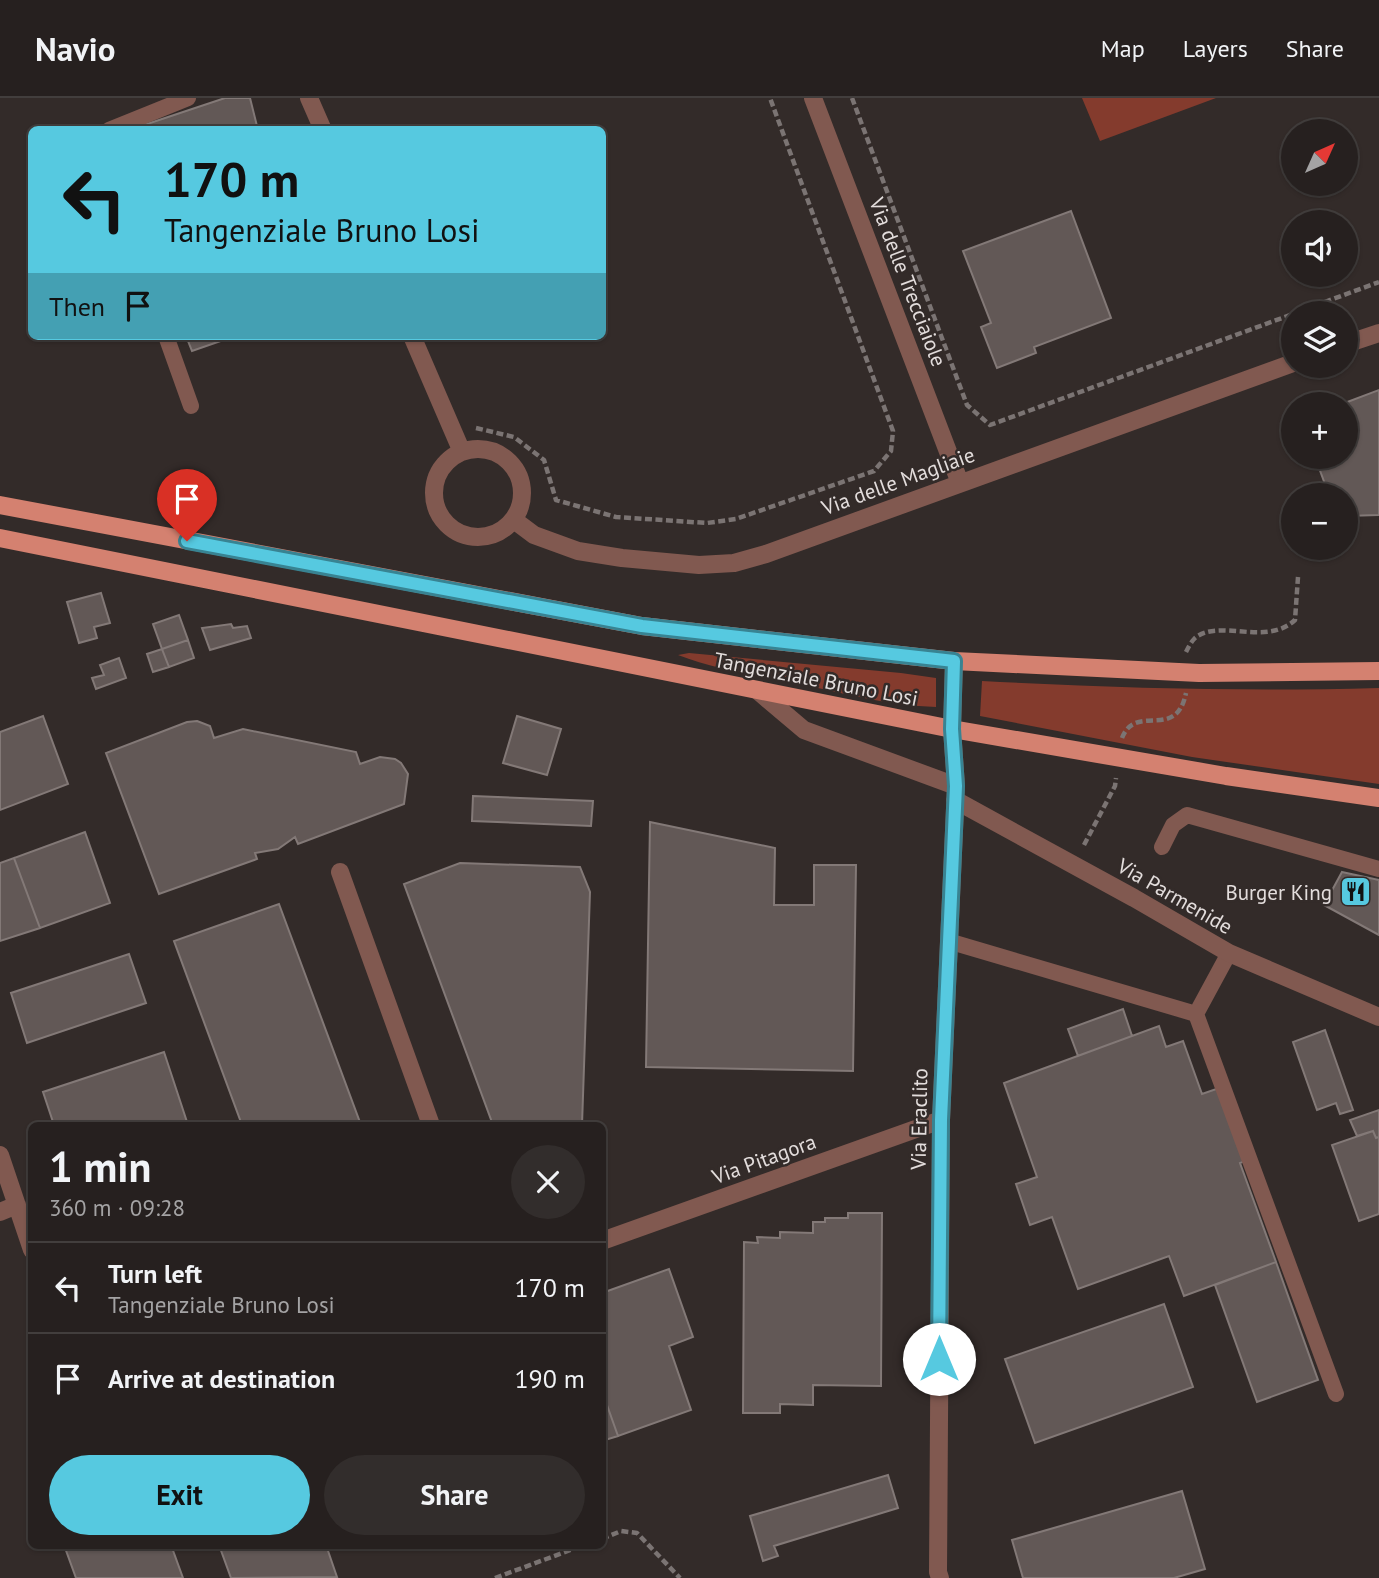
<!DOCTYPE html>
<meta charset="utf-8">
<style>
:root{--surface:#26201f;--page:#322d2c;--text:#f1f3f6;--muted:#a4a3a4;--line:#423e3d;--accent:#56c9e0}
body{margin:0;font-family:"PT Sans",sans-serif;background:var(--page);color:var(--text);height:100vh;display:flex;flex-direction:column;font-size:26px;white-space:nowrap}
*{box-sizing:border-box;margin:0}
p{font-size:23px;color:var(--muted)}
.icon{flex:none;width:38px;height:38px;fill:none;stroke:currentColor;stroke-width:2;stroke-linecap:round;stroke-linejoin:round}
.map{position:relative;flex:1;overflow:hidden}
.side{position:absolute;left:28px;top:1024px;width:578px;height:427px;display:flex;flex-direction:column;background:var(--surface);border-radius:10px;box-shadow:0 2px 5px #0004,0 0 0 2px var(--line)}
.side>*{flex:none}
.hud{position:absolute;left:28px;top:28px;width:578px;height:214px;border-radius:10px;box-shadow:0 2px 5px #0004,0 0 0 2px var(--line);background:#56c9e0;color:#111;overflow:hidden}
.needle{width:46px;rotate:45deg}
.tools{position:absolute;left:1281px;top:21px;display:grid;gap:14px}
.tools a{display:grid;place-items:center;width:77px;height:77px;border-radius:50%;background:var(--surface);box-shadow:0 2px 5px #0004,0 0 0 2px var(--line);font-size:35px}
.pin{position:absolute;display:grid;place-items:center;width:60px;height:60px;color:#fff;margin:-72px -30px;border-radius:50% 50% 50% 0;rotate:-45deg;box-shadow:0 0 7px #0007}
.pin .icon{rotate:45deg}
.me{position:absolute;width:77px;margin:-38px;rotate:0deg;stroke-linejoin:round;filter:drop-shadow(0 0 5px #0008)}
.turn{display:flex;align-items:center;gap:24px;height:147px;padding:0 21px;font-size:32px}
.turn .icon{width:91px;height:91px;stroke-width:2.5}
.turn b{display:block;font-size:49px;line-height:60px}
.then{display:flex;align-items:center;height:66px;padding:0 21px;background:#0003;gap:14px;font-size:26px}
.round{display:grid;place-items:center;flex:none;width:74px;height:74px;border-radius:37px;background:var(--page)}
.headline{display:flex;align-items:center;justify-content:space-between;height:119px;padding:0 21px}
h1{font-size:42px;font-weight:800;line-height:52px}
.action{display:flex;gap:14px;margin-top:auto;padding:14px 21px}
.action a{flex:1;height:80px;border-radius:42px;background:var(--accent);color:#111;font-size:28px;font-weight:800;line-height:80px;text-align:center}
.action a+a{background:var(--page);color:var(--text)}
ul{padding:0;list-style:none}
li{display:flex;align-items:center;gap:21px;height:91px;padding:0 21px;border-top:2px solid var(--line)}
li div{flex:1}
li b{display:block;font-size:26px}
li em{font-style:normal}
header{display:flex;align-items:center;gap:42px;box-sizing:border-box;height:98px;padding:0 35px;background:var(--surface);border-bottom:2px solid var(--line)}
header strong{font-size:33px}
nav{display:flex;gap:38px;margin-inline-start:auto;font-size:24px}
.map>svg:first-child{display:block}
.green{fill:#843b2d}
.building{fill:#625856;stroke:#837977;stroke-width:2}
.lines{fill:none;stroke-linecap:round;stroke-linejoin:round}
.path{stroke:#7b7473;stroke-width:4.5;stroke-dasharray:7 3.5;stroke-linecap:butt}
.service{stroke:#815950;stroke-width:16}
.minor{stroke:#815950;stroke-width:18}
.primary{stroke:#d48170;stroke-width:18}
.route-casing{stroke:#388392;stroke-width:18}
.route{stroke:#56c9e0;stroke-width:12}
.labels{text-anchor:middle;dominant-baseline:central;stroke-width:5;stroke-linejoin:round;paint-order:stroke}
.street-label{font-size:21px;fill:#e3dddc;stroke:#332b29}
.poi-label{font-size:21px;fill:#e3dddc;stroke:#332b29;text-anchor:end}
</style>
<header>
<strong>Navio</strong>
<nav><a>Map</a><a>Layers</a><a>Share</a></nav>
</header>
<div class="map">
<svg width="1379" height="1480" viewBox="0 0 1379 1480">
<rect width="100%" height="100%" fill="#332b29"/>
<path class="green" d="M1082,0H1216L1100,43Z
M689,555L901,575L936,580V609C890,608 843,595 799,586C758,577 717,572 678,557Z
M982,583C1114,590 1246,594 1379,590V686L1192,659L980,618Z"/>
<path class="building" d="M225,0H250L258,32H129Z
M1071,113L1111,220L1034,249L1036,255L997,270L981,229L991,225L963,153Z
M186,238H235L192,253Z
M1379,292V417L1346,418V397H1329L1315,359H1346V306H1342Z
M101,495L110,525L94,529L97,540L79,545L67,504Z
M179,517L188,542L162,551L153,526Z
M231,526L233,530L247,528L251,540L210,552L202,530Z
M188,542L194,560L169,569L162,551Z
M162,551L169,569L153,574L147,556Z
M119,560L126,580L96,591L92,580L104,577L100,567Z
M43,618L68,686L0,712V634Z
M517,618L561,631L547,677L503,665Z
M197,623L210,628L214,640L243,631L356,654L360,666L380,659L395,661L401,665L408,676L404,706L298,746L295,739L278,751L255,755L257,761L159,796L106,655L187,624Z
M473,698L593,703L591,728L472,723Z
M650,724L775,750L774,807H814V767H856L853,973L646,969Z
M85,734L110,805L40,830L14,760Z
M14,760L40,830L0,843V765Z
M460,765L580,769L590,794L582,1027H493L404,786Z
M1342,774L1379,782V837L1324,807Z
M279,806L361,1027H242L174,843Z
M129,856L146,905L27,945L11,895Z
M1123,911L1132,938L1078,958L1068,931Z
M1159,928L1166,949L1183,943L1202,996L1222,989L1248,1062L1240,1065L1276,1164L1184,1198L1169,1158L1078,1191L1052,1119L1030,1127L1016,1086L1037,1079L1004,985Z
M1325,932L1353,1012L1340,1016L1336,1005L1317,1012L1293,944Z
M164,954L188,1027H54L43,994Z
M1379,1012V1039L1376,1040L1373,1033L1357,1038L1350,1022Z
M1373,1033L1376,1040L1379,1039V1116L1359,1123L1332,1047Z
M848,1115H882L881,1288L813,1287V1307L780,1306V1315H743L744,1144L758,1145L757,1139L780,1140V1134L813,1135V1124H825V1120H848Z
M1276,1164L1318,1282L1257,1304L1215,1187Z
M669,1171L693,1239L669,1248L691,1312L618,1338L602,1293V1195Z
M1164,1206L1193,1289L1035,1345L1005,1261Z
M602,1293L618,1338L602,1343Z
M888,1377L898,1410L774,1448L778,1458L763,1463L750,1418Z
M1182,1393L1205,1471L1174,1480H1023L1012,1442Z
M64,1447H171L183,1480H76Z
M219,1447H326L337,1479L231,1480Z"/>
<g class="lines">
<path class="path" d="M852,0L967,307L990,327L1293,216
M1295,215L1379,184
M476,330L514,339L544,362L556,402L616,419L707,425L736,421L874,373L891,353L893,333L770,0
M1186,554C1188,550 1191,544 1195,540C1219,520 1266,549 1295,522L1298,479
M1122,640C1136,604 1176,644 1186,595
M1084,747L1115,688L1116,680
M602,1441L621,1433L637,1435L680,1480
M495,1480L584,1447"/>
<path class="service" d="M109,32L188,0
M166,238L191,308
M1162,749L1173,727L1187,717L1379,771
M948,843L1196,916L1336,1296
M1196,916L1229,855"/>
<path class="minor" d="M309,0L323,32
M813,0L960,385
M412,238L462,354
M1346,246L1379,235
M434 395a44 44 0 1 1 88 0a44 44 0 1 1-88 0Z
M514,422L534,437L578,453L622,460L699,467L734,465L766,456L1293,265
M758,593L804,632L956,688
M955,702L1134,800L1229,855L1379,919
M340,774L431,1027
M0,1057L32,1152
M0,1114L17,1107
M602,1143L941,1022
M940,1480L938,1474L941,1022L956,688L952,631L954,563"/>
<path class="primary" d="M0,407L642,528L954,563L1199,575L1379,573
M0,440L952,631L1226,678L1379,700"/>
</g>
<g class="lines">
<defs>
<path id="route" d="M187,443L642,528L954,563L952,631L956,688L941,1022L939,1261"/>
</defs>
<use href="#route" class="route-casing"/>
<use href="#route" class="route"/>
</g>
<defs>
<symbol id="restaurant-square" viewBox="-11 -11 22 22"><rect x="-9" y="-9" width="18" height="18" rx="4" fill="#56c9e0" stroke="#332b29"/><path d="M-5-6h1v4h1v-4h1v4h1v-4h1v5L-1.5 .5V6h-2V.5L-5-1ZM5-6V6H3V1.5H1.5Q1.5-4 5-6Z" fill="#111"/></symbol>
</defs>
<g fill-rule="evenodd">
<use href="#restaurant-square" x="1338" y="776" width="35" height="35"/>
</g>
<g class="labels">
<g class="street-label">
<text transform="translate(908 184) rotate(69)">Via delle Trecciaiole</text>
<text transform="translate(898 383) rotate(-20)">Via delle Magliaie</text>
<text transform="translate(816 581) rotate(11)">Tangenziale Bruno Losi</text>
<text transform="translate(1175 798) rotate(30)">Via Parmenide</text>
<text transform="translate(919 1021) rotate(-89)">Via Eraclito</text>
<text transform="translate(764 1061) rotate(-20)">Via Pitagora</text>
</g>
<g class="poi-label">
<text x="1332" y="794">Burger King</text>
</g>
</g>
</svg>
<div class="tools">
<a><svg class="needle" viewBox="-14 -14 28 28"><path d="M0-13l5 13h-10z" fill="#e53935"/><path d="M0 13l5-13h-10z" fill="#a4a3a4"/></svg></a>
<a><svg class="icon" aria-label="sound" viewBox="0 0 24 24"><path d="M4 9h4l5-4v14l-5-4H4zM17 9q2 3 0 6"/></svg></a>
<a><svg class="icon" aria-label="layers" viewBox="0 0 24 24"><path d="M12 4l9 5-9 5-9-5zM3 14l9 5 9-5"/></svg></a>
<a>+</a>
<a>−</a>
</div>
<div class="pin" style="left:187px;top:443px;background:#d93025"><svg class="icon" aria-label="arrive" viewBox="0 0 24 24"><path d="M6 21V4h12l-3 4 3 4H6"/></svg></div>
<svg class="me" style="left:939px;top:1261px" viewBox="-20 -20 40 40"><circle r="19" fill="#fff"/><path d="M0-13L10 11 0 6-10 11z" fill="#56c9e0"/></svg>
<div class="hud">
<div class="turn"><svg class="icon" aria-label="left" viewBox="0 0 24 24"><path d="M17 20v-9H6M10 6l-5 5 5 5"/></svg><div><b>170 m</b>Tangenziale Bruno Losi</div></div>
<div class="then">Then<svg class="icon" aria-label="arrive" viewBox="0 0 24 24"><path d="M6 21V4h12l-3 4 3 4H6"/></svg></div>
</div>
<section class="side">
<div class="headline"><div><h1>1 min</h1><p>360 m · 09:28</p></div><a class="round"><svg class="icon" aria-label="close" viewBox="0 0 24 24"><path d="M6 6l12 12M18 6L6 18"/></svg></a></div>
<ul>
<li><svg class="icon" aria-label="left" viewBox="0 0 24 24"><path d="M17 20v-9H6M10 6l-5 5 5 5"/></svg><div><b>Turn left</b><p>Tangenziale Bruno Losi</p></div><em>170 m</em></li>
<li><svg class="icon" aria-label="arrive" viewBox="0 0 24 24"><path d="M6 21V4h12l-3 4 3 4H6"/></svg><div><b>Arrive at destination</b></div><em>190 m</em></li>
</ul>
<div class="action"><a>Exit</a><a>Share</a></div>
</section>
</div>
